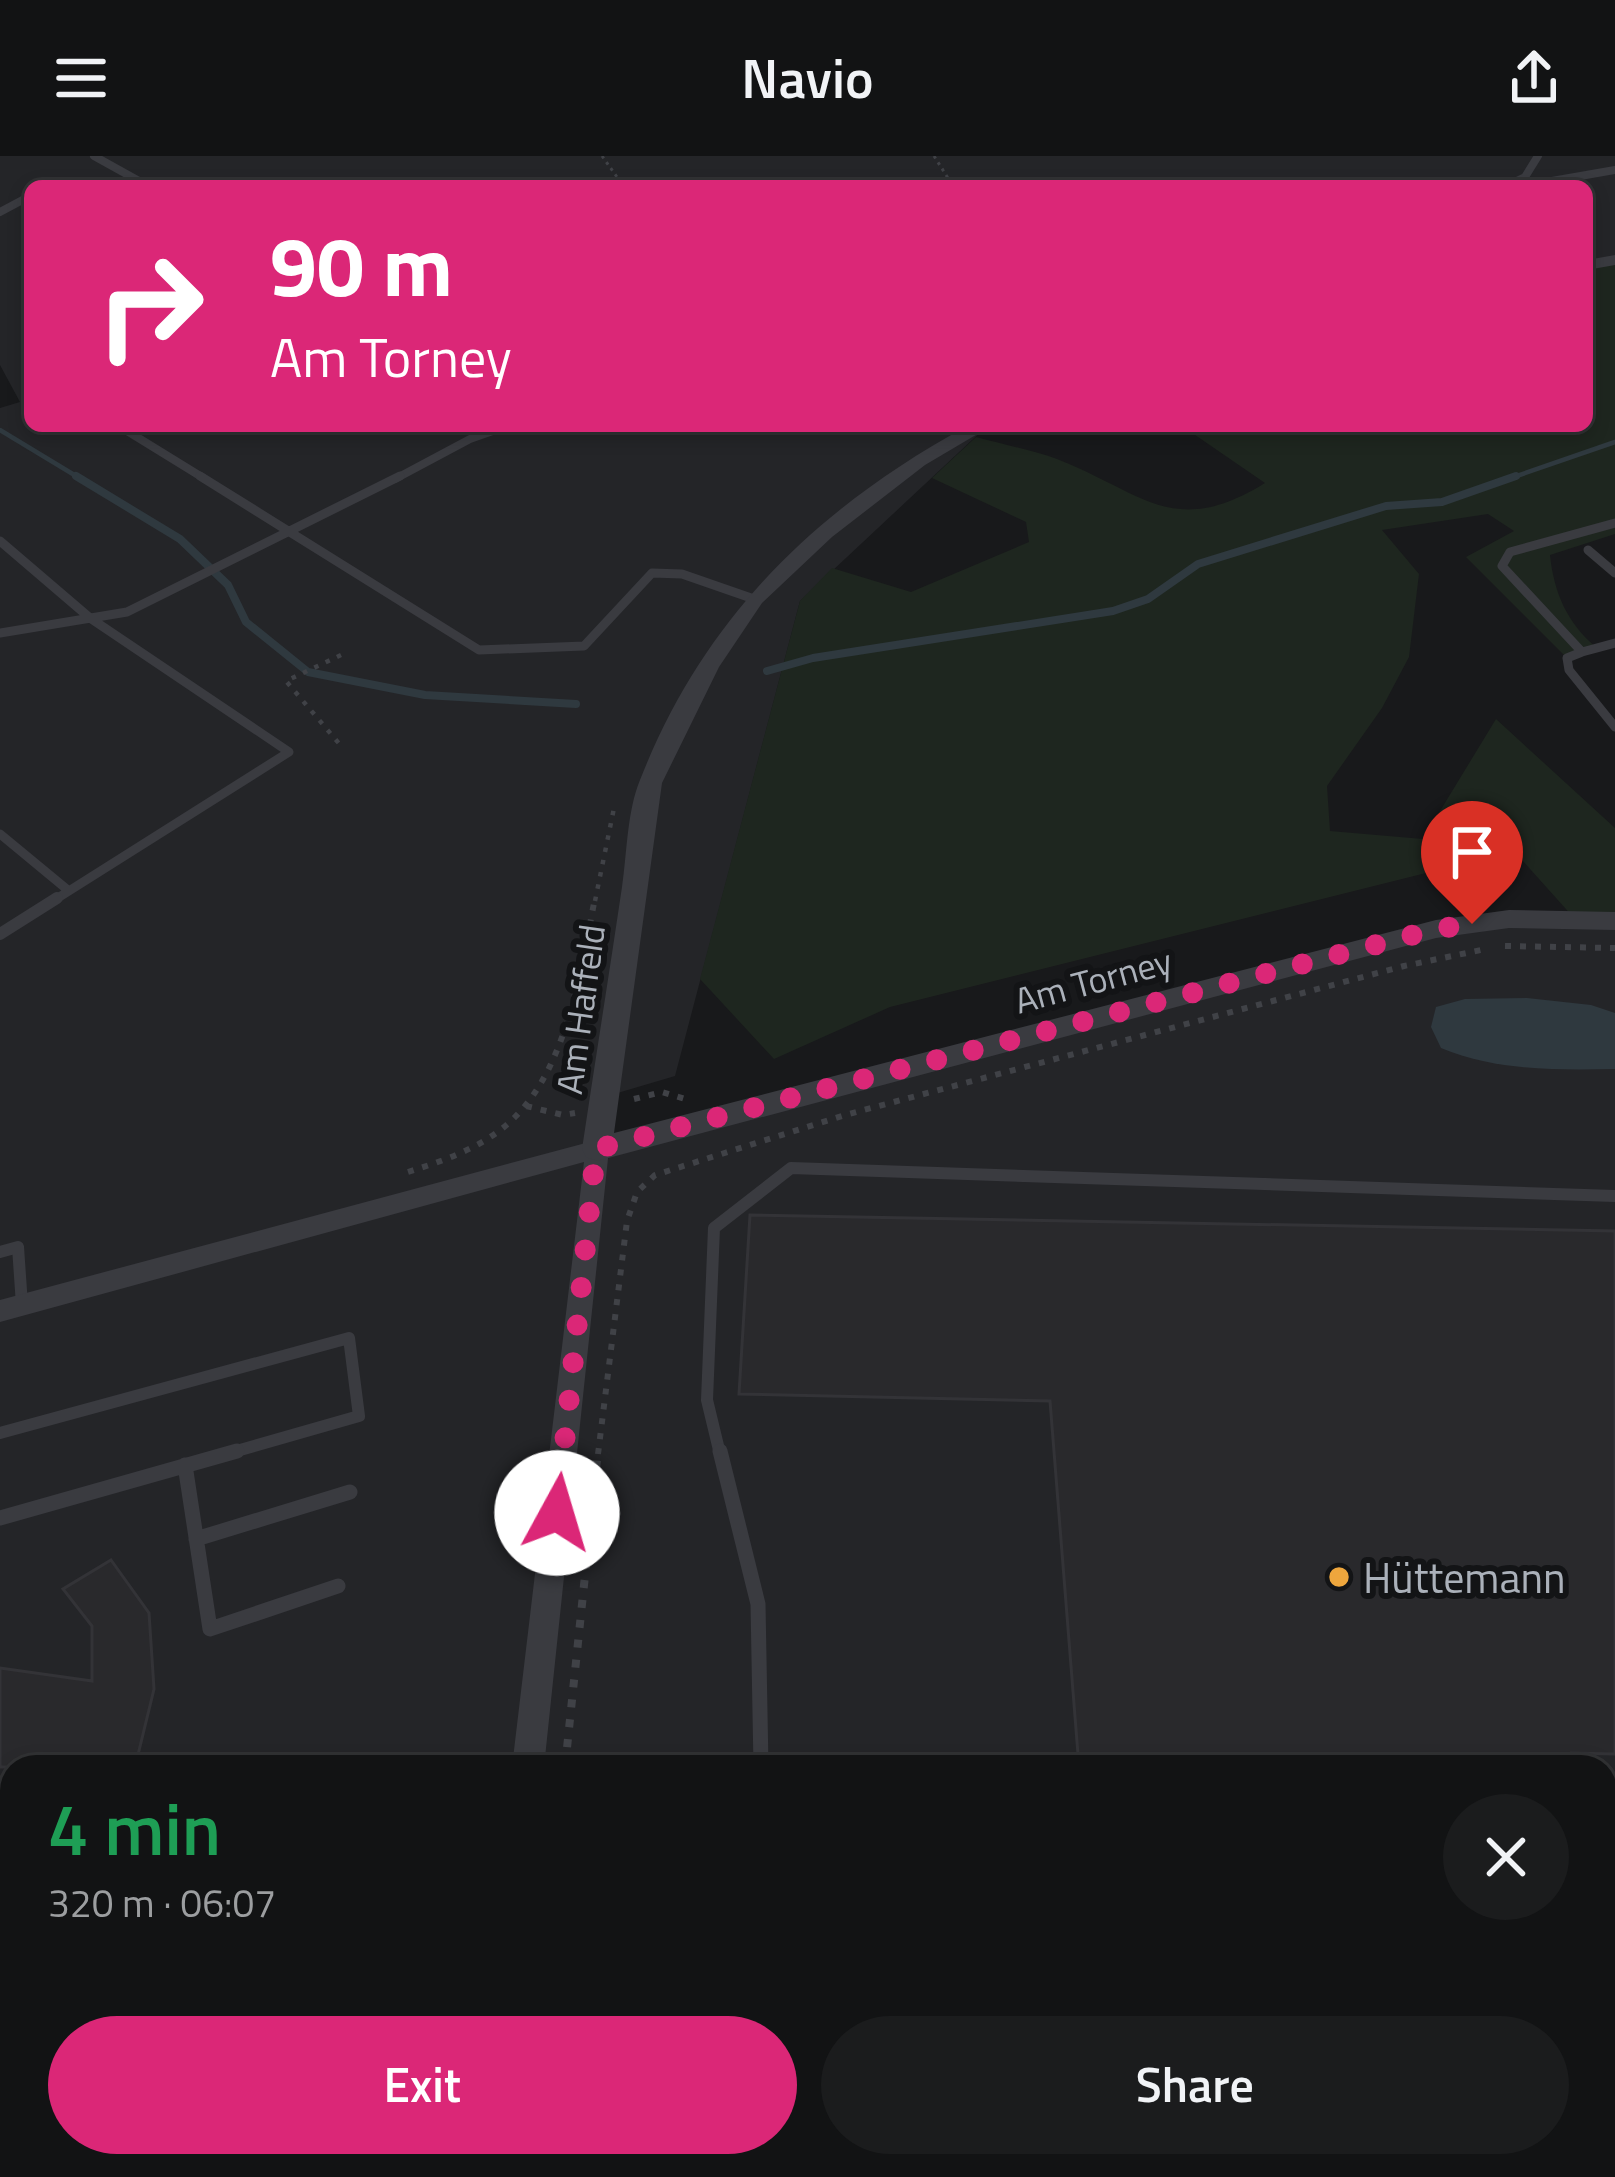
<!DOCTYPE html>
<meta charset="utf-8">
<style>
:root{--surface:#121314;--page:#1b1c1d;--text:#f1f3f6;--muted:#9c9ea0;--line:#313234;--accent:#db2777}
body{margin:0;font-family:"Titillium Web",sans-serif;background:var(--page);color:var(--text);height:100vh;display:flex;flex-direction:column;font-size:45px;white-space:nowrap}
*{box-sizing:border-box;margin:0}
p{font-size:39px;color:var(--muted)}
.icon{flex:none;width:66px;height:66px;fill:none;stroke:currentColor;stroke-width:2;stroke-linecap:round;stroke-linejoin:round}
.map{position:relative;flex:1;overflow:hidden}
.details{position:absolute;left:0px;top:1599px;width:1617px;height:423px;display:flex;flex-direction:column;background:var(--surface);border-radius:36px 36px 0 0;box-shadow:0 6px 18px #0003,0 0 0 3px var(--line)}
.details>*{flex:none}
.hud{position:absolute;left:24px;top:24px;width:1569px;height:252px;border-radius:18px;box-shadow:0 6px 18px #0003,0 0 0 3px var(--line);background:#db2777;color:#fff;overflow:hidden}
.pin{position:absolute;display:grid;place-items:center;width:102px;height:102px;color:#fff;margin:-123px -51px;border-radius:50% 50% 50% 0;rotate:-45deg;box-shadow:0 0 12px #0007}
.pin .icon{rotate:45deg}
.me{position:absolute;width:132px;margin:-66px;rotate:6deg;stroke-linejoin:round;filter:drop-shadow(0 0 9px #0008)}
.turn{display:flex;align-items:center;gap:42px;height:252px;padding:0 48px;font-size:54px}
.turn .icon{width:156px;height:156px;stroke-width:2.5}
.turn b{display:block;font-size:84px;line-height:102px}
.round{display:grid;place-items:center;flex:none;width:126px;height:126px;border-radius:63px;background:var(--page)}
.overview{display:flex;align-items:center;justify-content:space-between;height:204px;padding:0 48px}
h1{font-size:72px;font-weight:600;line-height:90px;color:#1e9e55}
.primary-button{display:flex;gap:24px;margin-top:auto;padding:24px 48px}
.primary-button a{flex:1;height:138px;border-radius:72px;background:var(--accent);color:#fff;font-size:48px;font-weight:600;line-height:138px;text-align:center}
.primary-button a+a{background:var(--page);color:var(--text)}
header{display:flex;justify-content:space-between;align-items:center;height:156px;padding:0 48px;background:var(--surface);font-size:54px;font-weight:600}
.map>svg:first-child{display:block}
.built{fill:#242528;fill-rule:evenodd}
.green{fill:#1e261f}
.water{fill:#2f393f}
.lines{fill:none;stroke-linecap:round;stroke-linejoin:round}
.stream-far1{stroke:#2f393f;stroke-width:4.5}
.stream{stroke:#2f393f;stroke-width:8}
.building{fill:#29292c;stroke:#333337;stroke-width:3}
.path-far3{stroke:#404247;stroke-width:3;stroke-dasharray:3 4.5;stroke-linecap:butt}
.path-far2{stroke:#404247;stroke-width:4.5;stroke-dasharray:4.5 8;stroke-linecap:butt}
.path-far1{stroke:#404247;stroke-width:6;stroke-dasharray:6 9;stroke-linecap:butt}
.path{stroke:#404247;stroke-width:8;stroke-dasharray:8 12;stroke-linecap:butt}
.service-far3{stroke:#3a3b40;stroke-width:8}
.service-far2{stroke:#3a3b40;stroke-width:9}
.service-far1{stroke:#3a3b40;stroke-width:12}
.service{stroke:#3a3b40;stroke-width:15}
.minor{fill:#3a3b40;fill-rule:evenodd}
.tertiary{fill:#3a3b40;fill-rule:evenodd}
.route{stroke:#db2777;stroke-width:21;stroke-dasharray:0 37.8}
.poi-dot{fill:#eea63d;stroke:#131416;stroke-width:4.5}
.labels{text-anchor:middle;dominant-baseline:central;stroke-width:12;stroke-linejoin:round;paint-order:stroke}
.street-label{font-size:36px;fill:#abb1ba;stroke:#131416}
.near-poi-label{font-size:42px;fill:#abb1ba;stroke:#131416;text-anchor:start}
</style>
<header><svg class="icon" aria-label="menu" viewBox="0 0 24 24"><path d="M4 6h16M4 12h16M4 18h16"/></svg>Navio<svg class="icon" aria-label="share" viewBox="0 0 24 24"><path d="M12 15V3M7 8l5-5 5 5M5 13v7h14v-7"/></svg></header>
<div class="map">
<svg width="1615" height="2021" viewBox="0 0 1615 2021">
<rect width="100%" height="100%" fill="#18191b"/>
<path class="built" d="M0,0H1615V104L1587,109V30H30V270H987L800,445L675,920L604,941L597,992L1436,773L1615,765V2021H0V252L20,246L0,209ZM12,1611H1605V2010H12Z"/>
<path class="green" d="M1615,104V378L1550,399C1554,437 1567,467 1597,492L1567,502L1466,401L1514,375L1488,358L1382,374L1419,418L1409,501L1382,552L1327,630L1330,675L1423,683L1496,563L1615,672V765L1574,762L1514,695L890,851L774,903L700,823L800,445L832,412L911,436L1029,386L1026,366L932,322L976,281C1002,288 1031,294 1057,303C1142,336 1173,384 1265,327L1182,270H1587V109Z"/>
<path class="water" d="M1527,842L1591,849L1615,857V913C1556,914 1496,915 1441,892L1431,871L1436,851L1465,843Z"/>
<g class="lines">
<path class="stream-far1" d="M0,274L81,323
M1508,323L1615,286"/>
<path class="stream" d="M76,320L180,383L228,429L246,466L308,516L425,539L576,548
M767,515L813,502L1113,455L1148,443L1198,408L1386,350L1442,346L1516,320"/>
</g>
<path class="building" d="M750,1059L1615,1075V1598L1572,1597L1576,1611H1079L1050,1245L739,1238Z
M111,1404L149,1457L154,1533L135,1611L35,1604L36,1611H0V1512L92,1525V1470L63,1433Z"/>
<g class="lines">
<path class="path-far3" d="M602,0L617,21L641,30
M934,0L953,30"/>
<path class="path-far2" d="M341,499L286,525L342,591
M595,745L614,652"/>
<path class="path-far1" d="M1505,790L1615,792
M634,943L662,936L685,943
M526,950L563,959L575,957
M408,1016C446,1004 487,990 516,960C568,907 581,812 595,742
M598,1298L627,1065L637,1036L655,1019L845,959L1404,810L1486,793"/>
<path class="path" d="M565,1611L598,1295
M525,2021L527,2010"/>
<path class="service-far3" d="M94,0L148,30
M1506,30L1525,21L1538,0
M1523,30L1615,14
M0,56L30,40
M119,270L205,323
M395,323L470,283L507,270"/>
<path class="service-far2" d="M200,320L479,494L584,490L652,417L682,418L754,443
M1615,367L1510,396L1502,410L1582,496L1567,502L1569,514L1615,571
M0,385L90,462L289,596L53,745
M1588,394L1615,417
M0,477L127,456L400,320
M1582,496L1615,487
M0,678L69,735"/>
<path class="service-far1" d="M0,778L57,742
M0,1096L18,1091L22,1149
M0,1277L349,1182L359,1260L226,1298
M720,1298L707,1244L714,1072L791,1012L1615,1040"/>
<path class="service" d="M720,1295L758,1448L761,1611
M185,1309L210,1473L338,1430
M0,1362L237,1295
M196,1383L350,1336
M1605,1816L1615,1815
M0,1995L13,2021
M759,2010V2021
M1580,2010L1583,2021"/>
<path class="minor" d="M597,984L605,986L609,993L544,1611H512L584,1006L0,1166V1144Z
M463,2010H499L498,2021H462Z"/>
<path class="tertiary" d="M1615,99V109L1587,114V104Z
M967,270H991L925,309L832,381L762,447L719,511L662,627L614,977L1436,764L1509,754L1615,756V774L1509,772L1436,782L597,1005L586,1001L582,993C595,906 609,819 622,731C627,698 627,655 640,624C704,461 816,353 967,270Z"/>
</g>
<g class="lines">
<path class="route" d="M557,1357L596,993L1436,773L1472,768"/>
</g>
<circle class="poi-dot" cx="1339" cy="1421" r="12"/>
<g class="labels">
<g class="street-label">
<text transform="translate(1093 824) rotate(-15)">Am Torney</text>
<text transform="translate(580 853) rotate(-82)">Am Haffeld</text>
</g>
<g class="near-poi-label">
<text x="1363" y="1421">Hüttemann</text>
</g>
</g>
</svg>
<div class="pin" style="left:1472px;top:768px;background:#d93025"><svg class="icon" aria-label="arrive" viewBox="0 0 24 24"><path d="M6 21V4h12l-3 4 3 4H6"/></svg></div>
<svg class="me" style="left:557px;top:1357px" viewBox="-20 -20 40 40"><circle r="19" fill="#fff"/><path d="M0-13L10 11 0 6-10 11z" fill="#db2777"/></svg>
<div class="hud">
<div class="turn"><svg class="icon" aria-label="right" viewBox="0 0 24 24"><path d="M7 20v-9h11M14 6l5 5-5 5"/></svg><div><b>90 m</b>Am Torney</div></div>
</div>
<section class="details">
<div class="overview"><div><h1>4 min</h1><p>320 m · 06:07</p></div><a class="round"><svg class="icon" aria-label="close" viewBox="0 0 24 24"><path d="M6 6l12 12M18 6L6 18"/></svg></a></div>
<div class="primary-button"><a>Exit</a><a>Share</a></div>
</section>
</div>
